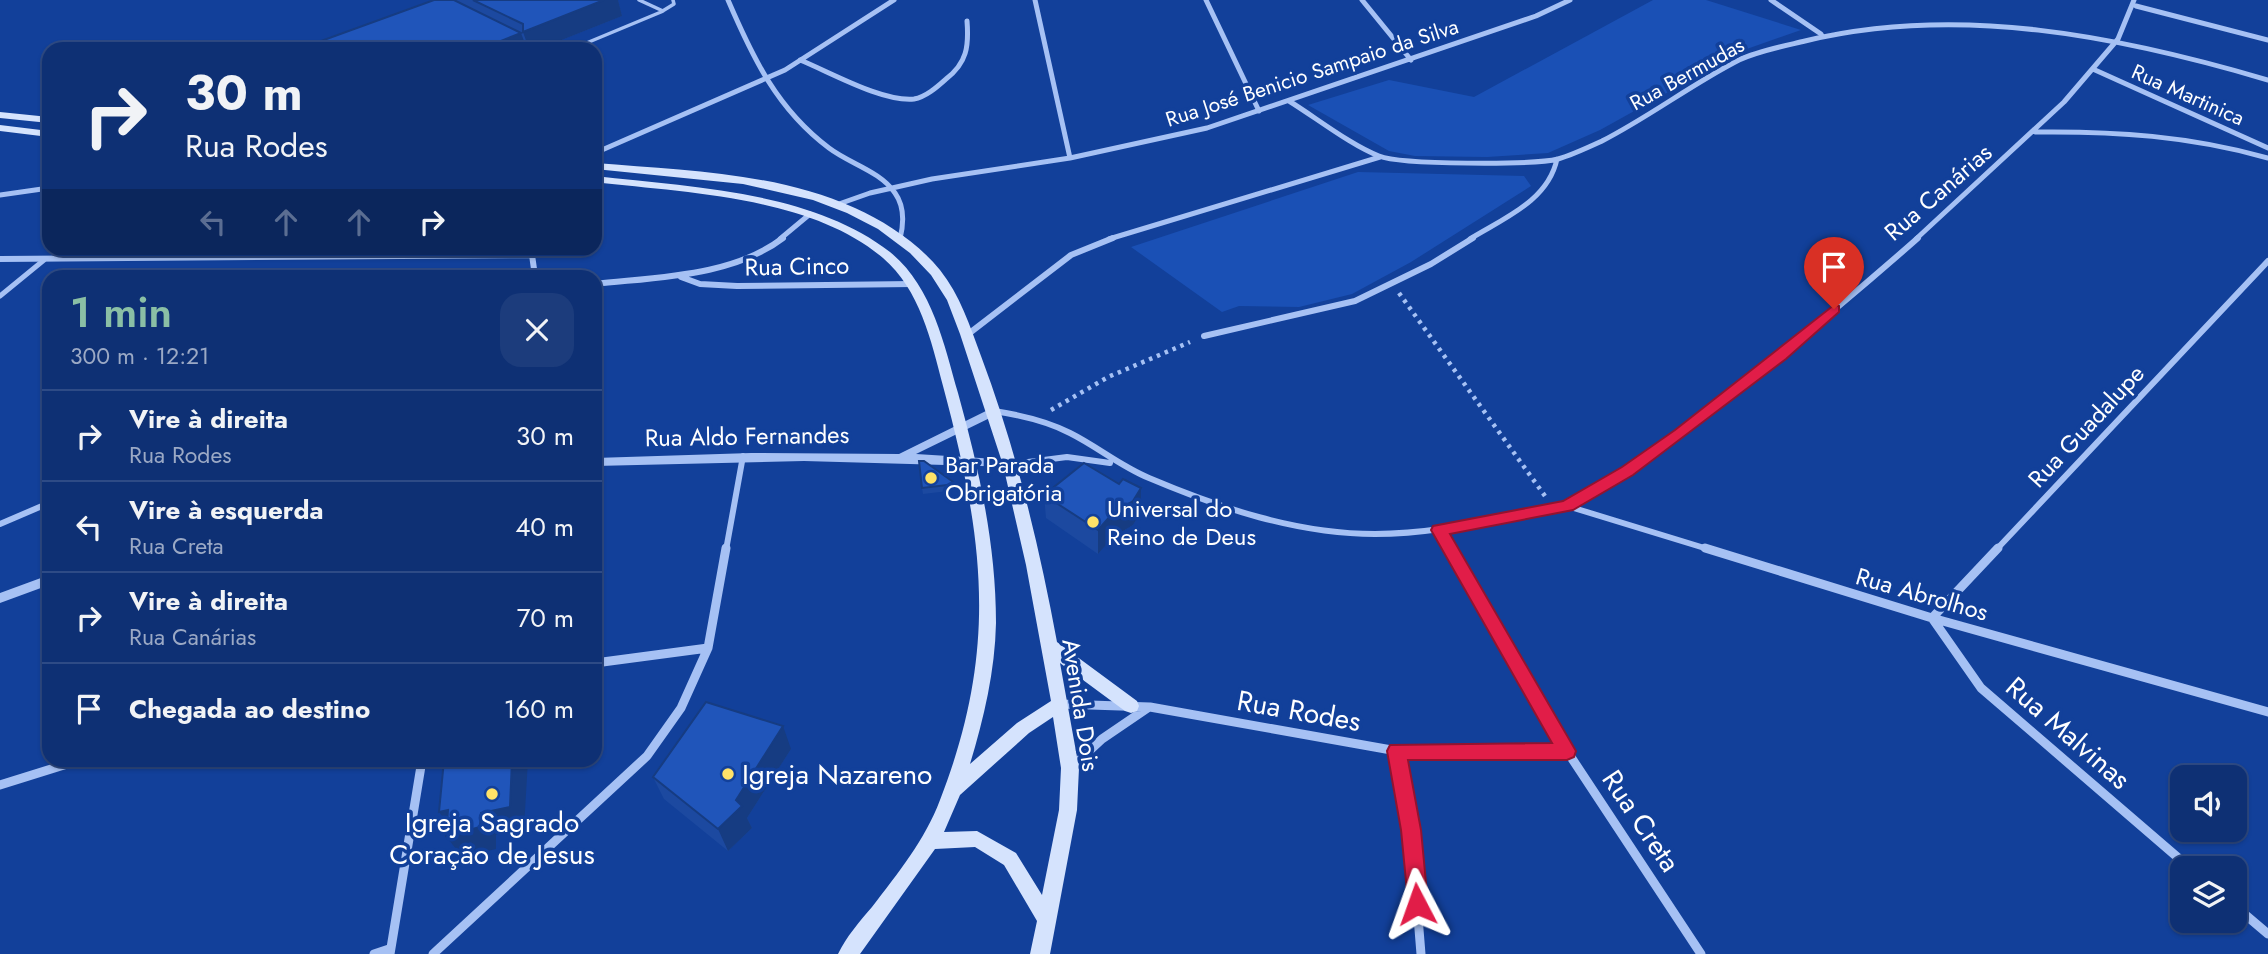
<!DOCTYPE html>
<html lang="pt">
<meta charset="utf-8">
<style>
:root{--surface:#0e3074;--page:#1c3c7c;--text:#f1f3f6;--muted:#9ba9c5;--line:#2e4b86;--accent:#8abfa5}
body{margin:0;font-family:Jost,sans-serif;background:var(--page);color:var(--text);height:100vh;display:flex;flex-direction:column;font-size:26px;white-space:nowrap}
*{box-sizing:border-box;margin:0}
p{font-size:23px;color:var(--muted)}
.icon{flex:none;width:38px;height:38px;fill:none;stroke:currentColor;stroke-width:2;stroke-linecap:round;stroke-linejoin:round}
.map{position:relative;flex:1;overflow:hidden}
.panel{position:absolute;left:42px;top:270px;width:560px;height:497px;display:flex;flex-direction:column;background:var(--surface);border-radius:21px;box-shadow:0 2px 5px #0004,0 0 0 2px var(--line)}
.panel>*{flex:none}
.top-card{position:absolute;left:42px;top:42px;width:560px;height:214px;border-radius:21px;box-shadow:0 2px 5px #0004,0 0 0 2px var(--line);background:#0e3074;color:var(--text);overflow:hidden}
.fabs{position:absolute;left:2170px;top:765px;display:grid;gap:14px}
.fabs a{display:grid;place-items:center;width:77px;height:77px;border-radius:14px;background:var(--surface);box-shadow:0 2px 5px #0004,0 0 0 2px var(--line);font-size:35px}
.pin{position:absolute;display:grid;place-items:center;width:60px;height:60px;color:#fff;margin:-72px -30px;border-radius:50% 50% 50% 0;rotate:-45deg;box-shadow:0 0 7px #0007}
.pin .icon{rotate:45deg}
.me{position:absolute;width:77px;margin:-38px;rotate:356deg;stroke-linejoin:round;filter:drop-shadow(0 0 5px #0008)}
.turn{display:flex;align-items:center;gap:24px;height:147px;padding:0 28px;font-size:32px}
.turn .icon{width:91px;height:91px;stroke-width:2.5}
.turn b{display:block;font-size:49px;line-height:60px}
.lanes{display:flex;align-items:center;height:66px;padding:0 28px;background:#0003;justify-content:center;gap:35px;direction:ltr}
.lanes .off{opacity:.35}
.round{display:grid;place-items:center;flex:none;width:74px;height:74px;border-radius:21px;background:var(--page)}
.summary{display:flex;align-items:center;justify-content:space-between;height:119px;padding:0 28px}
h1{font-size:42px;font-weight:600;line-height:52px;color:var(--accent)}
ul{padding:0;list-style:none}
li{display:flex;align-items:center;gap:21px;height:91px;padding:0 28px;border-top:2px solid var(--line)}
li div{flex:1}
li b{display:block;font-size:26px}
li em{font-style:normal}
.map>svg:first-child{display:block}
.green{fill:#1a50b5}
.lines{fill:none;stroke-linecap:round;stroke-linejoin:round}
.path{stroke:#a6c1f4;stroke-width:4.5;stroke-dasharray:3.5 5;stroke-linecap:butt}
.service-far1{stroke:#a6c1f4;stroke-width:3.5}
.service{stroke:#a6c1f4;stroke-width:5}
.minor-far2{stroke:#a6c1f4;stroke-width:5}
.minor-far1{stroke:#a6c1f4;stroke-width:6}
.minor{stroke:#a6c1f4;stroke-width:9}
.tertiary{fill:#a6c1f4;fill-rule:evenodd}
.secondary{fill:#d5e3fd;fill-rule:evenodd}
.wall{fill:#1c49a0}
.shaded-wall{fill:#163c82}
.building{fill:#2055ba;stroke:#163c82;stroke-width:2}
.route{fill:#e11d48;stroke:#92132f;stroke-width:2}
.poi-dot{fill:#ffe268;stroke:#12409a;stroke-width:2.5}
.labels{text-anchor:middle;dominant-baseline:central;stroke-width:7;stroke-linejoin:round;paint-order:stroke}
.far-street-label{font-size:21px;fill:#fff;stroke:#12409a}
.street-label{font-size:24px;fill:#fff;stroke:#12409a}
.poi-label{font-size:24px;fill:#fff;stroke:#12409a;text-anchor:start}
.near-street-label{font-size:28px;fill:#fff;stroke:#12409a}
.near-poi-label{font-size:28px;fill:#fff;stroke:#12409a;text-anchor:start}
</style>
<div class="map">
<svg width="2268" height="954" viewBox="0 0 2268 954">
<rect width="100%" height="100%" fill="#12409a"/>
<path class="green" d="M1653,0H1706L1801,30L1744,50L1600,130L1548,153L1487,157L1415,156L1389,151L1308,105L1389,80L1474,97Z
M1358,172L1524,176L1531,186L1411,262L1352,294L1299,307L1239,306L1222,312L1131,247Z"/>
<g class="lines">
<path class="path" d="M1399,293L1545,496
M1051,410L1108,377L1190,342"/>
<path class="service-far1" d="M639,0L663,11
M572,49L661,12L674,4L673,0"/>
<path class="service" d="M0,296L44,260"/>
<path class="minor-far2" d="M728,0C753,58 777,109 829,148C850,164 880,171 895,193C905,207 904,223 900,239
M1035,0L1070,158
M1206,0L1259,111
M1362,0L1411,60
M1771,0L1821,34
M2136,6L2268,40
M800,60C830,72 882,102 914,99C926,97 937,87 946,79C967,63 969,46 967,21
M2095,70L2268,148
M1289,101C1315,117 1352,146 1379,156C1401,165 1534,165 1558,159C1572,155 1589,147 1602,141C1649,117 1692,84 1739,60C1758,51 1784,46 1805,41C1959,4 2119,36 2268,80
M2035,132C2115,131 2190,136 2268,158
M595,153L785,70L894,0
M0,195L49,188
M836,205L870,193L932,179L1070,158L1207,128L1536,16L1570,0
M780,239L810,214
M1109,239L1380,157
M1470,239C1504,218 1548,201 1557,159
M1916,239L2064,102L2118,39L2134,0"/>
<path class="minor-far1" d="M900,241L901,238
M531,248L535,276
M0,259L531,255
M681,277L700,284L737,286L913,284
M595,284C656,277 732,277 783,238
M967,335L1071,255L1113,238
M1204,336L1355,301L1431,264L1473,238
M994,411C1020,415 1047,421 1070,433C1098,447 1120,466 1149,478C1220,508 1297,534 1375,534C1433,534 1492,520 1549,510C1588,503 1624,472 1655,449C1746,384 1834,312 1918,238
M1012,464L1067,457L1110,463
M1567,506L1711,550
M0,524L49,503
M1439,530L1451,550
M726,550L743,456
M1996,550L2268,261"/>
<path class="minor" d="M1450,548L1567,751L1701,954
M1705,548L1932,618L2268,712
M1998,548L1932,618L1981,688L2190,868
M595,663L708,648
M1060,704L1150,707L1397,751H1567
M1397,751L1411,830L1421,954
M1073,766L1102,739L1149,707
M0,785L80,760
M2235,906L2268,934
M374,954L389,949
M390,954L422,760
M433,954L647,756L681,708L708,648L726,548"/>
<path class="tertiary" d="M994,407L1000,411L998,414L916,454L1012,460L1018,464L1016,467L804,461L595,466V458L751,453L899,454Z
M49,575V585L0,603V593Z"/>
<path class="secondary" d="M0,112L49,117V123L0,118Z
M0,125L49,131V137L0,131Z
M595,163C681,170 775,172 855,208C886,222 918,243 940,270C960,295 970,326 981,356C1016,449 1039,545 1057,642L1137,701L1139,706L1137,711L1131,713L1125,711L1060,663L1079,768L1077,810L1050,954H1030L1037,921L1004,865L975,847L935,849L860,954H838C846,937 860,921 872,907C898,873 925,840 940,800C999,648 984,539 943,386C931,340 920,290 883,258C810,196 686,193 595,182V176C690,187 812,191 890,252C932,286 944,344 958,393C979,469 996,544 996,623C995,671 984,718 970,764L1017,723L1051,701L1026,565L1003,465L960,334L947,300L931,275L910,253L878,229L847,213L813,200L743,184L595,169ZM1053,717L1061,768L1059,810L1042,895L1016,853L977,831L944,832L960,795L1029,733Z"/>
</g>
<path class="wall" d="M434,0H618L622,16L539,49H529L527,43H525L527,49Z
M956,484L957,490L923,494L922,488Z
M1119,484L1141,488V512L1133,525L1113,537L1098,554L1046,518L1044,495Z
M791,749L747,818L752,828L728,851L664,799L653,777Z"/>
<path class="shaded-wall" d="M604,0H618L622,16L539,49H529L523,32Z
M521,33L527,49H489L488,46Z
M1141,488V512L1133,525L1113,537L1098,554V530L1112,514Z
M783,726L791,749L747,818L752,828L728,851L718,829Z
M512,760H528L524,828L496,835V849L462,857L446,836L455,834L439,812L448,810Z"/>
<path class="building" d="M434,0H454L521,33L488,46L494,49H299Z
M473,0H604L523,32V24Z
M919,461H924L956,484L922,488Z
M1084,463L1119,484L1123,479L1141,488L1133,501L1112,514L1098,530L1044,495Z
M706,702L783,726L736,800L742,806L718,829L653,777Z
M444,760H512L510,807L481,813L480,827L446,836L448,810L439,812Z"/>
<path class="route" d="M1834,305L1839,306V312L1786,359L1633,475L1573,510L1450,534L1576,751L1574,757L1567,760H1408L1421,830L1428,904L1425,912L1417,914L1409,912L1401,830L1387,751L1390,745L1552,743L1431,530L1433,526L1563,501L1622,467L1675,430Z"/>
<g class="poi-dot">
<circle cx="931" cy="478" r="7"/>
<circle cx="1093" cy="522" r="7"/>
<circle cx="728" cy="774" r="7"/>
<circle cx="492" cy="794" r="7"/>
</g>
<g class="labels">
<g class="far-street-label">
<text transform="translate(1312 73) rotate(-18)">Rua José Benicio Sampaio da Silva</text>
<text transform="translate(1687 74) rotate(-29)">Rua Bermudas</text>
<text transform="translate(2188 95) rotate(24)">Rua Martinica</text>
</g>
<g class="street-label">
<text transform="translate(1938 192) rotate(-41)">Rua Canárias</text>
<text transform="translate(797 266) rotate(-1)">Rua Cinco</text>
<text transform="translate(2086 426) rotate(-47)">Rua Guadalupe</text>
<text transform="translate(747 436) rotate(-1)">Rua Aldo Fernandes</text>
<text transform="translate(1922 594) rotate(16)">Rua Abrolhos</text>
<text transform="translate(1081 705) rotate(81)">Avenida Dois</text>
</g>
<g class="poi-label">
<text x="945" y="464">Bar Parada<tspan x="945" dy="28">Obrigatória</tspan></text>
<text x="1107" y="508">Universal do<tspan x="1107" dy="28">Reino de Deus</tspan></text>
</g>
<g class="near-street-label">
<text transform="translate(1299 711) rotate(10)">Rua Rodes</text>
<text transform="translate(2068 733) rotate(41)">Rua Malvinas</text>
<text transform="translate(1641 821) rotate(56)">Rua Creta</text>
</g>
<g class="near-poi-label">
<text x="742" y="774">Igreja Nazareno</text>
<text x="492" y="822" text-anchor="middle">Igreja Sagrado<tspan x="492" dy="32">Coração de Jesus</tspan></text>
</g>
</g>
</svg>
<div class="fabs">
<a><svg class="icon" aria-label="sound" viewBox="0 0 24 24"><path d="M4 9h4l5-4v14l-5-4H4zM17 9q2 3 0 6"/></svg></a>
<a><svg class="icon" aria-label="layers" viewBox="0 0 24 24"><path d="M12 4l9 5-9 5-9-5zM3 14l9 5 9-5"/></svg></a>
</div>
<div class="pin" style="left:1834px;top:309px;background:#d93025"><svg class="icon" aria-label="arrive" viewBox="0 0 24 24"><path d="M6 21V4h12l-3 4 3 4H6"/></svg></div>
<svg class="me" style="left:1417px;top:904px" viewBox="-20 -20 40 40"><path d="M0-17L14 15 0 8-14 15z" fill="#e11d48" stroke="#fff" stroke-width="4"/></svg>
<div class="top-card">
<div class="turn"><svg class="icon" aria-label="right" viewBox="0 0 24 24"><path d="M7 20v-9h11M14 6l5 5-5 5"/></svg><div><b>30 m</b>Rua Rodes</div></div>
<div class="lanes"><svg class="icon off" aria-label="left" viewBox="0 0 24 24"><path d="M17 20v-9H6M10 6l-5 5 5 5"/></svg><svg class="icon off" aria-label="ahead" viewBox="0 0 24 24"><path d="M12 20V5M6 11l6-6 6 6"/></svg><svg class="icon off" aria-label="ahead" viewBox="0 0 24 24"><path d="M12 20V5M6 11l6-6 6 6"/></svg><svg class="icon" aria-label="right" viewBox="0 0 24 24"><path d="M7 20v-9h11M14 6l5 5-5 5"/></svg></div>
</div>
<section class="panel">
<div class="summary"><div><h1>1 min</h1><p>300 m · 12:21</p></div><a class="round"><svg class="icon" aria-label="close" viewBox="0 0 24 24"><path d="M6 6l12 12M18 6L6 18"/></svg></a></div>
<ul>
<li><svg class="icon" aria-label="right" viewBox="0 0 24 24"><path d="M7 20v-9h11M14 6l5 5-5 5"/></svg><div><b>Vire à direita</b><p>Rua Rodes</p></div><em>30 m</em></li>
<li><svg class="icon" aria-label="left" viewBox="0 0 24 24"><path d="M17 20v-9H6M10 6l-5 5 5 5"/></svg><div><b>Vire à esquerda</b><p>Rua Creta</p></div><em>40 m</em></li>
<li><svg class="icon" aria-label="right" viewBox="0 0 24 24"><path d="M7 20v-9h11M14 6l5 5-5 5"/></svg><div><b>Vire à direita</b><p>Rua Canárias</p></div><em>70 m</em></li>
<li><svg class="icon" aria-label="arrive" viewBox="0 0 24 24"><path d="M6 21V4h12l-3 4 3 4H6"/></svg><div><b>Chegada ao destino</b></div><em>160 m</em></li>
</ul>
</section>
</div>
